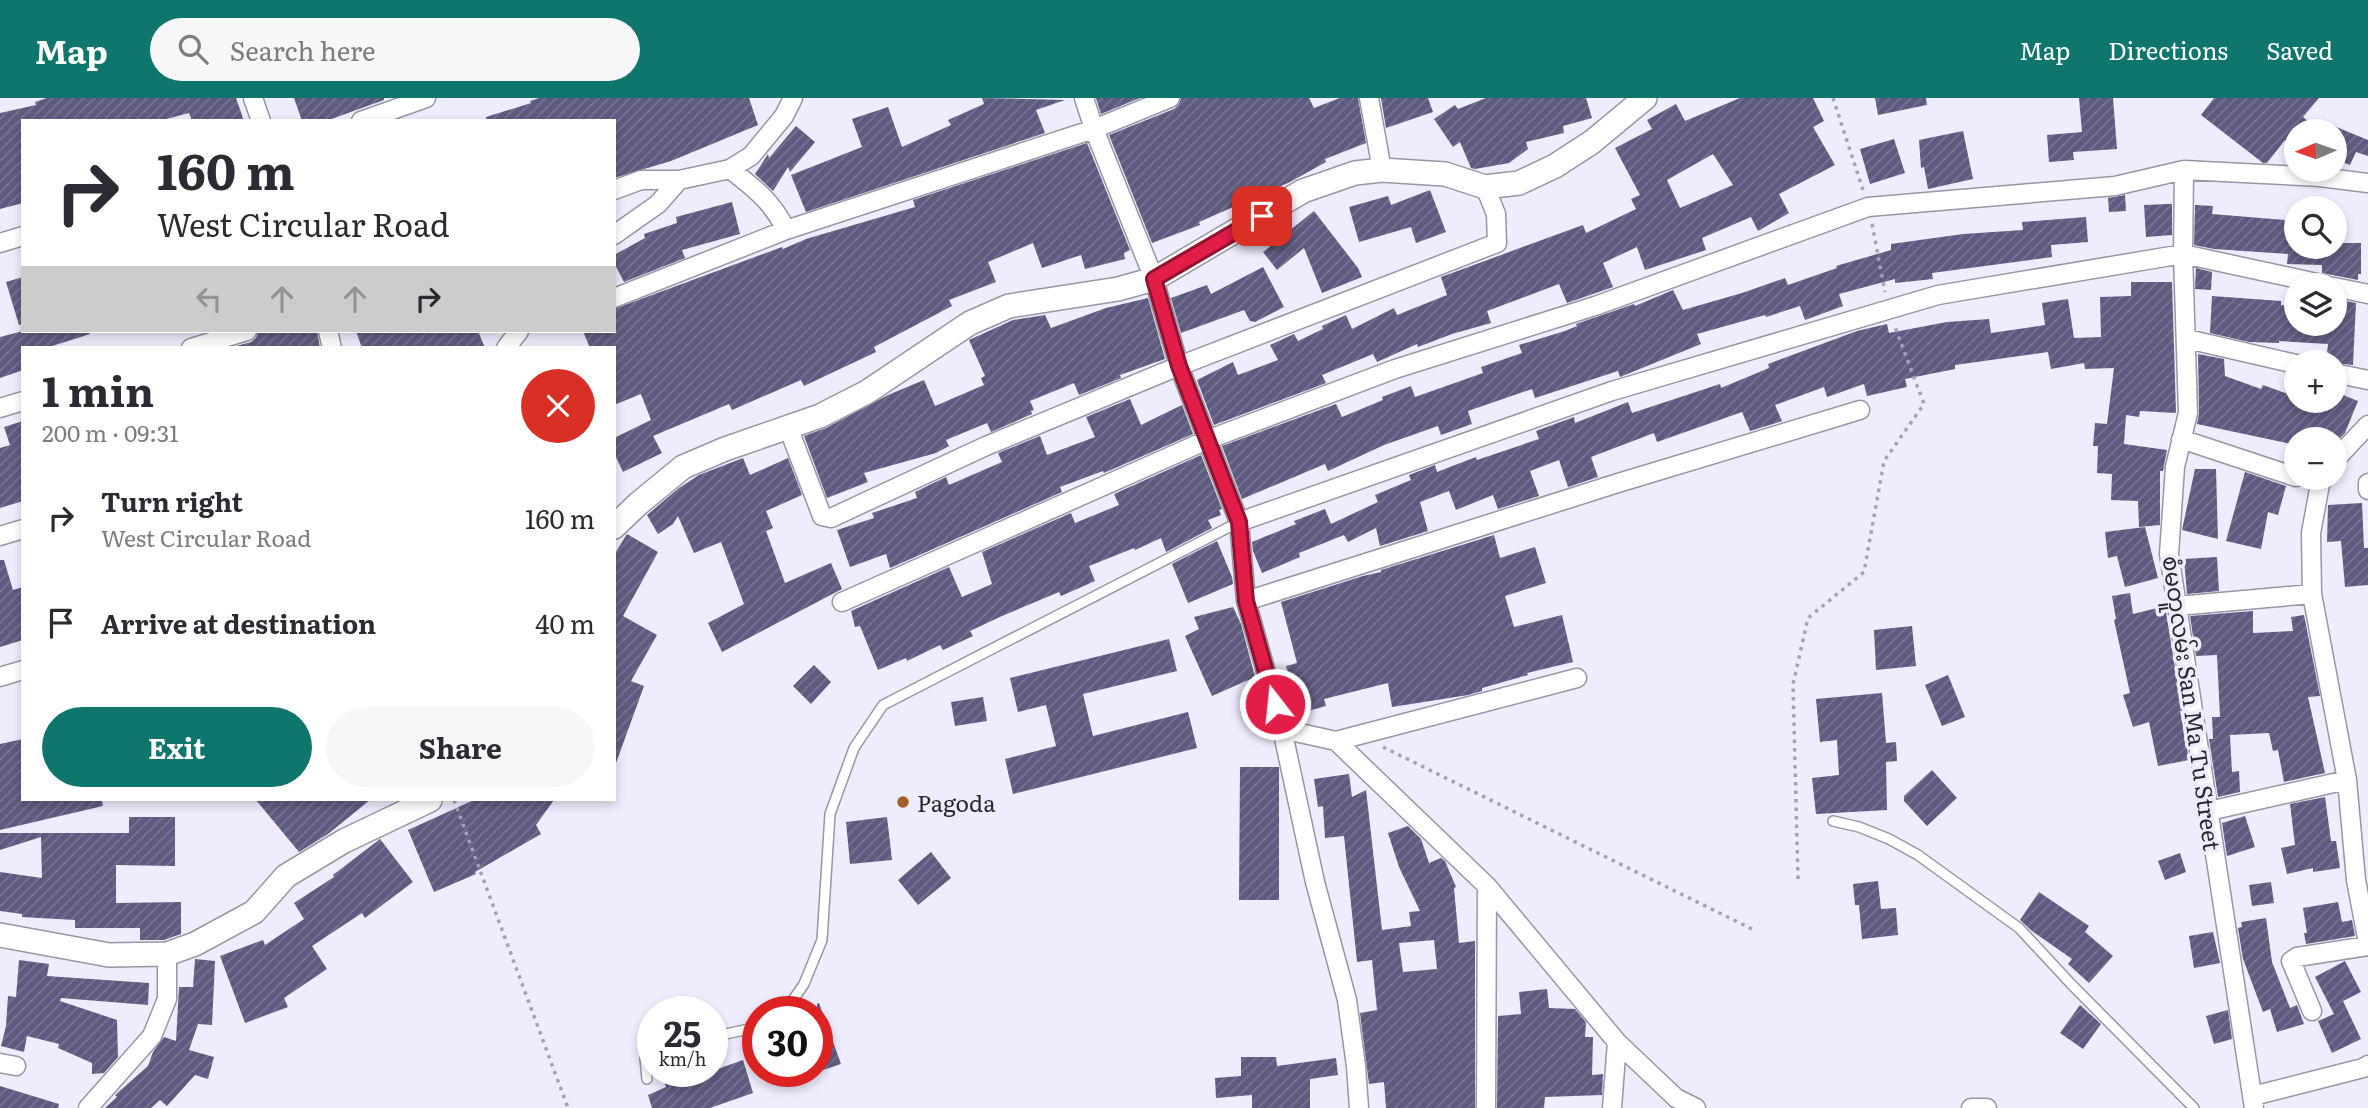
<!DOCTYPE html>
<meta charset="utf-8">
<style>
:root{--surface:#fff;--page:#f7f7f7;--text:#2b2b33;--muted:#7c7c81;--accent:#0f766e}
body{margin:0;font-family:Literata,"Noto Sans Myanmar",serif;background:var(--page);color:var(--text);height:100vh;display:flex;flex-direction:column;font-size:26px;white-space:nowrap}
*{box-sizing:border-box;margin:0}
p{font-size:23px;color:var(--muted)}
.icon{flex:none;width:38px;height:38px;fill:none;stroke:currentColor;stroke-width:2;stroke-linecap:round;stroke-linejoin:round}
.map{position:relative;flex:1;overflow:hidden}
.details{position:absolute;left:21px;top:248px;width:595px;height:455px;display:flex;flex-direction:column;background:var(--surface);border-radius:0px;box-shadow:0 4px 10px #0003}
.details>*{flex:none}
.guide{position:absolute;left:21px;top:21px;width:595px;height:214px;border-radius:0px;box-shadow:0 4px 10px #0003;background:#fff;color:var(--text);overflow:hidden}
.needle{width:46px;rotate:268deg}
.fabs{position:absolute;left:2284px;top:21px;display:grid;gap:14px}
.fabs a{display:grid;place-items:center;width:63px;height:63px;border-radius:50%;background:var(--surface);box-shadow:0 4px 10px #0003;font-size:35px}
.speed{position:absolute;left:637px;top:898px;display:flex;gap:14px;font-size:35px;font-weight:700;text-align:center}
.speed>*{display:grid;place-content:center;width:91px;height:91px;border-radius:50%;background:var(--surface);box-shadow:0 4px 10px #0003;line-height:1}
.speed small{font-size:18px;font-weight:400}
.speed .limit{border:10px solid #d22;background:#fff;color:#111}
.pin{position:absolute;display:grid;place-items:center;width:60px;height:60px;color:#fff;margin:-30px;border-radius:14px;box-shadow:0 4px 10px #0006}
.me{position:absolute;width:77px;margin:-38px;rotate:344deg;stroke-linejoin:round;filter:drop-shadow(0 0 5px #0008)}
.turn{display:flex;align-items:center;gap:24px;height:147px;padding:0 21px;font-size:32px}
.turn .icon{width:91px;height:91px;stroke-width:2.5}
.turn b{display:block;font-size:49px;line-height:60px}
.lanes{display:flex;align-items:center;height:66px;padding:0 21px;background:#0003;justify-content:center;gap:35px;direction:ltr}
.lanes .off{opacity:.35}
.round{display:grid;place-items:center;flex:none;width:74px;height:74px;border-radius:37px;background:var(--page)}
.summary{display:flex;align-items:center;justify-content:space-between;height:119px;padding:0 21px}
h1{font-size:42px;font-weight:700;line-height:52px}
.button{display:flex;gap:14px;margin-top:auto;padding:14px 21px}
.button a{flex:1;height:80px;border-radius:42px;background:var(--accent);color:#fff;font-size:28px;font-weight:700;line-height:80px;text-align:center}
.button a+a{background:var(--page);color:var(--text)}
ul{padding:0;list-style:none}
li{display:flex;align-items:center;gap:21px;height:105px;padding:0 21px}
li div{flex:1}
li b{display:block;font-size:26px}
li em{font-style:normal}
header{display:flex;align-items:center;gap:42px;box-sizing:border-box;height:98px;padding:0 35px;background:var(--accent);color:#fff}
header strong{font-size:33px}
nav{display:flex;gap:38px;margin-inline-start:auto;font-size:24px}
.search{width:490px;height:63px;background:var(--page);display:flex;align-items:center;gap:18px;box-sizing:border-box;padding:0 24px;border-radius:38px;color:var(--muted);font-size:26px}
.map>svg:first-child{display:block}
.building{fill:url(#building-hatch);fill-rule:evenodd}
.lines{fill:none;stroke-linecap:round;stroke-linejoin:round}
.service-casing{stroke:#9796a5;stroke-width:12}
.minor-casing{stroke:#9796a5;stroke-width:21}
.tertiary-casing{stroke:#9796a5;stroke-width:26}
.path{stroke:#a4a2af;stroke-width:3.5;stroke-dasharray:3.5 5;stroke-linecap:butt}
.service{stroke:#fff;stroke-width:9}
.minor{stroke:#fff;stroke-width:18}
.tertiary{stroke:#fff;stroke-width:23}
.route-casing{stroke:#92132f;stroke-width:18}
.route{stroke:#e11d48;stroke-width:12}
.poi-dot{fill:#a06228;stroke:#eeecfd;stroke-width:2.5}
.labels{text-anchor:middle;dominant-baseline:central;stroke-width:7;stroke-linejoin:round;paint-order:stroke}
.street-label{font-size:23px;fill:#2a292f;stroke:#eeecfd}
.poi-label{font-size:23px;fill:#2a292f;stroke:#eeecfd;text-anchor:start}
</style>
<header>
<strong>Map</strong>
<div class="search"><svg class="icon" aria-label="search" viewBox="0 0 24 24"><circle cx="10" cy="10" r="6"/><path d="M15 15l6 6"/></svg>Search here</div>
<nav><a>Map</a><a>Directions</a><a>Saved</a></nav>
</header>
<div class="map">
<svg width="2368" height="1010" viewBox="0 0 2368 1010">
<defs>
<pattern id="building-hatch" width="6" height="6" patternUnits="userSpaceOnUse" patternTransform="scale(1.75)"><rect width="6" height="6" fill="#5f5b80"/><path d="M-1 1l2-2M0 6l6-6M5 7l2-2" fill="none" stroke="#777490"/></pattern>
</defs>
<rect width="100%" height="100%" fill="#eeecfd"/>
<path class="building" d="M47,0H236L244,23H192L189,15L159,23H23V105L0,111V15L36,7L35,4Z
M294,0H384V2L326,23H302Z
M539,0H749L758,27L671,63L614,80V23H487L486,19L531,5L530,3Z
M982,0L1065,2L1036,12L1045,35L806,114L791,77L862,49L852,21L888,9L902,49L951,27L948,22L984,6Z
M1096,0H1140L1101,16Z
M1181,0H1309L1314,10L1340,0H1358L1366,45L1325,61L1326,64L1290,84L1199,124L1200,127L1152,145L1109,37L1174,11L1179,6Z
M1381,0H1428L1433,14L1386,30Z
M1486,0H1586L1592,20L1563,28L1564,35L1526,44L1528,51L1509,65L1475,71L1471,70L1460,44L1453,49L1434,21L1455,7L1458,11Z
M1740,0H1813L1824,23L1813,29L1835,67L1779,96L1789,115L1758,133L1751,119L1702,140L1706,152L1645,172L1637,149L1603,165L1613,189L1567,205L1559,186L1487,213L1491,225L1452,236L1418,249L1417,246L1377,264L1373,256L1322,277L1326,285L1214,327L1197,282L1233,264L1238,277L1278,262L1270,247L1294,236L1298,243L1323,231L1322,228L1346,217L1352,231L1394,210L1397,217L1447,197L1441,179L1583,127L1586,135L1636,111L1631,101L1640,97L1615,50L1652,31L1647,22L1676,6L1685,23ZM1713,56L1733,87L1680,110L1667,82Z
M1875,0H1926L1927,7L1878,17Z
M2079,0H2113L2117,51L2073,54L2074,62L2049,64L2047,37L2082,34Z
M2214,0H2319L2303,19L2320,33H2296V51L2285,42L2267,65H2263L2201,17Z
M796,28L815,44L790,74L788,69L773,93L755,76L768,56L769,60Z
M2334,28L2368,42V58L2356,54L2350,67L2334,61Z
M1963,33L1973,81L1928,91L1924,69L1921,70L1919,42Z
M1894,41L1905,75L1870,86L1860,51Z
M1087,45L1130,152L1124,155L1125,161L1085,171L1081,157L1042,170L1033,145L988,164L996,184L949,202L952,208L874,249L876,254L804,288L801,282L732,312L729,306L653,338L662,355L623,374L614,355V340L651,322L641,296L614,307V250H590L583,233H614V211L782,149L783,151L806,141L915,109L913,102Z
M1430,92L1446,134L1416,145L1411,129L1359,144L1349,109L1388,98L1391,107Z
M2125,97L2126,113L2109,114L2108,100Z
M732,104L740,136L682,152L685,160L624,184L614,165V157L645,140L644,136L677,125L676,119Z
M2167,106H2172V137L2146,139L2144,107Z
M2195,107L2213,108L2212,116L2296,123V149H2334V145H2361V176H2358V182L2322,175V167L2287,166L2288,156L2214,151L2194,147Z
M1314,113L1358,170L1362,179L1322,195L1304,150L1277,172L1263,154Z
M2086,119L2088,144L2051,147L2052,159L1932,175L1933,181L1895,185V181L1839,196L1843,208L1805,222L1800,208L1766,219L1765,217L1697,236L1701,246L1620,279L1618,273L1535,300L1532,291L1468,313L1472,326L1441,337L1438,328L1384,347L1328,373L1325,366L1242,401L1222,348L1336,306L1342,319L1383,302L1382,299L1411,288L1415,299L1483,275L1481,269L1522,255L1519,247L1565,233L1577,228L1576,226L1634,206L1635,208L1673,192L1683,212L1742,195L1785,180L1788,187L1837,170L1836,168L1891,152V146L1963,136L2023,132L2022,124Z
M1263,169L1284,209L1255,224L1250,223L1244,212L1181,235L1171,200L1207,187L1211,196Z
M2196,170L2212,174L2211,192L2195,191Z
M23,179V226L19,227L6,184Z
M2131,184H2172L2176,315L2140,313L2139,319L2126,317L2124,346L2167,352L2163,373H2160V427L2139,429L2138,403L2111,402L2112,376L2097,375L2098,348H2093L2095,325L2107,326L2114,270L2085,271L2084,265L2051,271L2048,254L1955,267V271L1905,281L1907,289L1867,298L1864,286L1827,299L1824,289L1775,307L1782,323L1750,333L1742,314L1657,344L1654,335L1591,359L1598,379L1568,389L1559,362L1530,373L1539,398L1498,411L1493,397L1456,412L1449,393L1420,404L1428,433L1380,448L1376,430L1348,444L1344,437L1299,455L1300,459L1262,475L1253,453L1252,444L1296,426L1294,423L1325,411L1331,426L1378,404L1375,397L1411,382L1409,377L1435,367L1437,374L1476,359L1477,362L1539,341L1536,333L1574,319L1575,325L1628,304L1632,315L1720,286L1721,290L1769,270L1768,266L1857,233L1887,226L1889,235L1947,224L1989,221L1991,235L2045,227L2042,205L2068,201L2074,240L2101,239L2100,199L2131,198Z
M2212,198L2281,203V207L2296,208V226H2334V201L2356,205L2353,267L2326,264L2328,246L2279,243V245L2249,244L2210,235Z
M1148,200L1165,261L1120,277L1121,280L1079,297L1074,285L1030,303L1034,312L1031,313L1032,316L991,334L987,325L946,342L949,348L936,355L864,375L868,384L827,400L804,338L826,330L888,297L924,282L935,308L984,287L981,280L985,278L969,242L1013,222L1045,217L1051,230L1106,210Z
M23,233H90V236L46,250H23V272L0,280V239Z
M258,233H317L320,250H229L251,244L256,240Z
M356,233H478L485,250H362Z
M2198,256L2224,261L2225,278L2261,291L2263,287L2296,299V303H2334L2338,295L2358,303L2345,335L2339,341H2296V347L2197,326L2199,315Z
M1130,301L1141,327L1182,307L1193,336L1104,375L1103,373L1060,389L1062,394L890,470L886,456L850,469L837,432L874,420L872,415L917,400L915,394L946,379L949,387L1002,364L998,355L1040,338L1047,357L1095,339L1086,319Z
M23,323V403L0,410V350L10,347L4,329Z
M1201,357L1222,411L1219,412L1221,417L1208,422L1212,430L1166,454L1161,440L1135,452L1134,450L1089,468L1095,483L1061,498L1059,494L1002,518L970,533L973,538L943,552L940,547L907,563L906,560L878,572L860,528L855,529L851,513L949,469L962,499L992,486L982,454L1071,415L1075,425L1119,407L1114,396Z
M743,360L750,377L788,360L802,397L766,413L773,430L766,433L785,485L831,465L842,491L722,554L708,525L744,506L721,444L694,455L678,418L673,426L658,436L647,417L679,390L699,377Z
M2195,371H2216L2218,441L2182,432Z
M2245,374L2286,388L2278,417L2268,414L2261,451L2226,443Z
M2362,405L2364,450H2368V487L2345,489L2341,443L2327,444L2328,407Z
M2145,429L2158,480L2125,489L2117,458L2108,460L2105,434Z
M627,436L658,454L623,518L657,537L631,583L644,588L616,665L614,457Z
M1494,437L1500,460L1535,449L1546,485L1505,498L1514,529L1562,517L1573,564L1527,575L1528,577L1482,590V593L1468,597L1392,609L1388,585L1324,601L1326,608L1300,615L1286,568L1297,565L1281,504L1363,478L1381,474V472Z
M1217,443L1232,479L1233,486L1188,505L1172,466Z
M2217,459L2219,493L2187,496L2184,461Z
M0,462H4L13,492L23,489V542L0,549Z
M2130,495L2133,516L2165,508L2182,613H2180L2189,662L2158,668L2149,624L2133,629L2123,597L2130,595L2114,522L2116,521L2112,498Z
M1233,509L1241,526L1255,579L1212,598L1185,538L1199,531L1194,519Z
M2253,513V535L2293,533L2291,519L2304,517L2320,598L2308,599L2325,675L2284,684L2278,652L2273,653L2269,635L2230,637L2232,674L2239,673L2240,694L2218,699L2209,641H2213L2212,619H2220L2217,557L2196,558L2190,518Z
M1912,528L1916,568L1876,572L1874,532Z
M1169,541L1177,573L1083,596L1093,638L1188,614L1197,650L1013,696L1005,661L1056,648L1046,607L1018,614L1010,580Z
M814,567L831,584L811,606L793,588Z
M1948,577L1965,619L1942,628L1925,587Z
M1882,595L1886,645L1896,644L1897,663L1886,664L1887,712L1816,716L1812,680L1839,677L1837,642L1820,644L1816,601Z
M983,599L987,623L955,628L951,604Z
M23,641V702H102L103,708L0,732V646Z
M1240,669H1279V802H1239Z
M1932,672L1957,700L1927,728L1904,703V698Z
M1349,676L1352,699L1366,692L1382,832L1411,828L1409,814L1420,813L1399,769L1388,735L1408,728L1421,741L1429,765L1441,760L1445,763L1456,789L1454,790L1459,845L1475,843V1010H1386L1384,984L1369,986L1360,915L1377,912L1372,862L1357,864L1344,738L1325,740L1323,708L1318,709L1314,681ZM1434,842L1437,871L1403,874L1399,845Z
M2325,699L2331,743H2336L2340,770L2313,774V770L2287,776L2281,750L2295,747L2290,706Z
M256,702H370L328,736L299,754Z
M474,702H554L536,727L541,736L475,774L476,776L434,794L408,732Z
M2245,718L2255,749L2227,758L2222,725Z
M129,719H175V768L116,767V805L181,804V836L164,842H140V830H75V822L22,819V816L0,813V774L42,780L41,739L0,752V735H129Z
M887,719L892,762L850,766L846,724Z
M380,741L413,784L365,820L362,815L312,848L327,871L284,900L288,909L245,925L220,858L263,842L265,847L304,821L294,805L334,779L333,777Z
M931,754L951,780L918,807L898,782Z
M2180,755L2186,774L2165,782L2158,763Z
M1878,783L1881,811L1896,810L1898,837L1862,841L1859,807H1855L1853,786Z
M2271,784L2274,805L2252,808L2249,787Z
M2039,794L2089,828L2085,834L2113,858L2089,885L2068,866L2072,861L2032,833L2020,822Z
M2338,804L2342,824L2352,822L2355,838L2306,846L2304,835H2307L2303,810Z
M2266,820L2272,864L2290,910L2297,907L2304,926L2277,934L2270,911L2263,914L2243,861L2238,830L2242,829L2241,824Z
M2213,834L2220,865L2194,870L2189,838Z
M195,861L215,863L212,927L198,926L189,952L214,959L208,981L195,977L167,1008L160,1002L151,1010H105L117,999L115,997L148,968L153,954L164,939L176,943L179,889H193Z
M19,862L49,866L47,878L149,885L148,907L61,900L60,903L117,922L118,959L104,975L92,976V965L58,950L59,946L27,938L24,954L1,948L6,928L8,898L16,899Z
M2345,863L2361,894L2343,903L2361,941L2332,955L2318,923L2334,916L2315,879Z
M1547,891L1549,910L1575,911L1586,924L1585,939H1593L1592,977L1603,976L1602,997L1545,999L1544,1010H1497L1498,918L1521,916L1519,894Z
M819,905L841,966L817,974V906Z
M2080,907L2101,926L2083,951L2060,935Z
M2228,912L2232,941L2214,946L2206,918Z
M1241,959H1276L1277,968L1336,960L1338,977L1310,981V1010H1252V997L1216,1000L1215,980L1241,978Z
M743,962L753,995L710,1010H652L648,997L666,989L660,973H712Z
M0,988L59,1006L58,1010H0Z"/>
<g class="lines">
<defs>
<path id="service" d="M1833,723L1859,729L1889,741L1918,757L2019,830L2072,887L2194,1010
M782,914L788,909L804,886L822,842L830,716L854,650L883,607L1239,424
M712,939L758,929
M647,981L645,960L653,952"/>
<path id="minor" d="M253,0L261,23
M1084,0L1094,31L1154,181L1179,268L1239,424L1246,503L1282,631L1315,784L1347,902L1356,968L1359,1010
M1369,0L1382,72
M361,23L426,0
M730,71C754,90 772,103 786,132
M2184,72L2183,156L2188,315L2175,369L2169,456L2254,1010
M614,92L641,82H679
M614,137L658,106L679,82L730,71L751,58L784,18L793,0
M0,145L23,138
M2334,189L2368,196
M614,200L786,132L1094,31L1170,0
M328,233L332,250
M2187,241L2296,266
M191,250L247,233
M506,250L519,233
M2334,275L2368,282
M0,310L23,303
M788,329L822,418L831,420L986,348L1179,268L1497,145L1496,116L1485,89
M2181,341L2296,379
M2334,363L2368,327
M2324,380L2320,386L2311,435L2312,496L2347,682L2356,782L2368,845
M2368,385V392
M1239,424L1612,293L1938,197L2183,156L2326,187
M0,438L23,431
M1246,503L1618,385L1860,312
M842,504L1207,342L1395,271L1595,208L1868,109L2115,88L2184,72L2320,79L2368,85
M2177,508L2312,496
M0,579L23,572
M1282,631L1336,643L1487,788L1617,944L1676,1000L1696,1010
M1336,643L1577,580
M2209,713L2347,682
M2312,913L2291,863L2297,859L2368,848
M0,965L16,968
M2253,998L2363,970L2368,967
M88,1010L152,938L167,901V856
M1486,1010L1487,788
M1612,1010L1617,944
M1971,1010H1987"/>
<path id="tertiary" d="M614,429L638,406L683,369L725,351L820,318L867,294L970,225L1009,208L1118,191L1154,181L1303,93L1355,75L1382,72L1445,76L1485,89L1519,85L1555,68L1592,44L1645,0
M0,837L109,857L167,856L195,846L254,814L286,778L344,743L430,702"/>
</defs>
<use href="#service" class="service-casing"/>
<use href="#minor" class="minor-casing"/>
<use href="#tertiary" class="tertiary-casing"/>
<path class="path" d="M1833,0L1863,92
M1872,126L1885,194
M1383,649L1756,833
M454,702L568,1010
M1798,781L1793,586L1808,520L1864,474L1884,363L1924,306L1895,229"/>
<use href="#service" class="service"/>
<use href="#minor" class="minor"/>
<use href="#tertiary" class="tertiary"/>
</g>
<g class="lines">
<defs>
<path id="route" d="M1262,118L1154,181L1179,268L1239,424L1246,503L1275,606"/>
</defs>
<use href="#route" class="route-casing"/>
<use href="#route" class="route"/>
</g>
<circle class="poi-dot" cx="903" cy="704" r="7"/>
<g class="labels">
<g class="street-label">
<text transform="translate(2193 605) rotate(82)">စံမတူလမ်း San Ma Tu Street</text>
</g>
<g class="poi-label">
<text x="917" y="704">Pagoda</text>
</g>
</g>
</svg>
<div class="fabs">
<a><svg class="needle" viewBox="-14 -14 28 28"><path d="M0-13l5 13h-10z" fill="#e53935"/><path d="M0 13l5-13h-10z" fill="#7c7c81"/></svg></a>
<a><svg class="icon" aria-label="search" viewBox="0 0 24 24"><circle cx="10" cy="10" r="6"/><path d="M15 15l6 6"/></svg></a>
<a><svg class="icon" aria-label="layers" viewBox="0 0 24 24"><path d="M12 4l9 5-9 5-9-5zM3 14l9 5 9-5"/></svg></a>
<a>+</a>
<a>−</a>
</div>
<div class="speed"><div>25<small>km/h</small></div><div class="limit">30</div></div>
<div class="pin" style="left:1262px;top:118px;background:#d93025"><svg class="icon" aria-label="arrive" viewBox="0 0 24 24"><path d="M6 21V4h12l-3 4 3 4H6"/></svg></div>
<svg class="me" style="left:1275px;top:606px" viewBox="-20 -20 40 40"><circle r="17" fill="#e11d48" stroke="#fff" stroke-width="3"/><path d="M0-11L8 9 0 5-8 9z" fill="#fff"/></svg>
<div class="guide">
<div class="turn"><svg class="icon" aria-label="right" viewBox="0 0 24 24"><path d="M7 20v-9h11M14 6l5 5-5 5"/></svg><div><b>160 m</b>West Circular Road</div></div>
<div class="lanes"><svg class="icon off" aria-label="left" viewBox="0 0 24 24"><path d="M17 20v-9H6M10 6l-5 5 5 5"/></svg><svg class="icon off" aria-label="ahead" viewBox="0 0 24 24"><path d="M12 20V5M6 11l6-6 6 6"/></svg><svg class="icon off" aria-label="ahead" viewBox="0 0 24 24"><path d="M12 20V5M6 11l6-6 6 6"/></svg><svg class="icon" aria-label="right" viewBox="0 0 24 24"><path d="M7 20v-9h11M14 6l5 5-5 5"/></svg></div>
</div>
<section class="details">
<div class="summary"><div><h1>1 min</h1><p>200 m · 09:31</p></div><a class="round" style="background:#d93025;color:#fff"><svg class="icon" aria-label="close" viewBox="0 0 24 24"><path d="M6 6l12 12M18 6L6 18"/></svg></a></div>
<ul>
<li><svg class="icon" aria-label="right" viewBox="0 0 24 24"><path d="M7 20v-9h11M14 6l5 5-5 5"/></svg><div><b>Turn right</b><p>West Circular Road</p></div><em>160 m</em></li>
<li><svg class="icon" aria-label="arrive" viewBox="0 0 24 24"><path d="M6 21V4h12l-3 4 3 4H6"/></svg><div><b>Arrive at destination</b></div><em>40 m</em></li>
</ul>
<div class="button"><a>Exit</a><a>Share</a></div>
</section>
</div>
